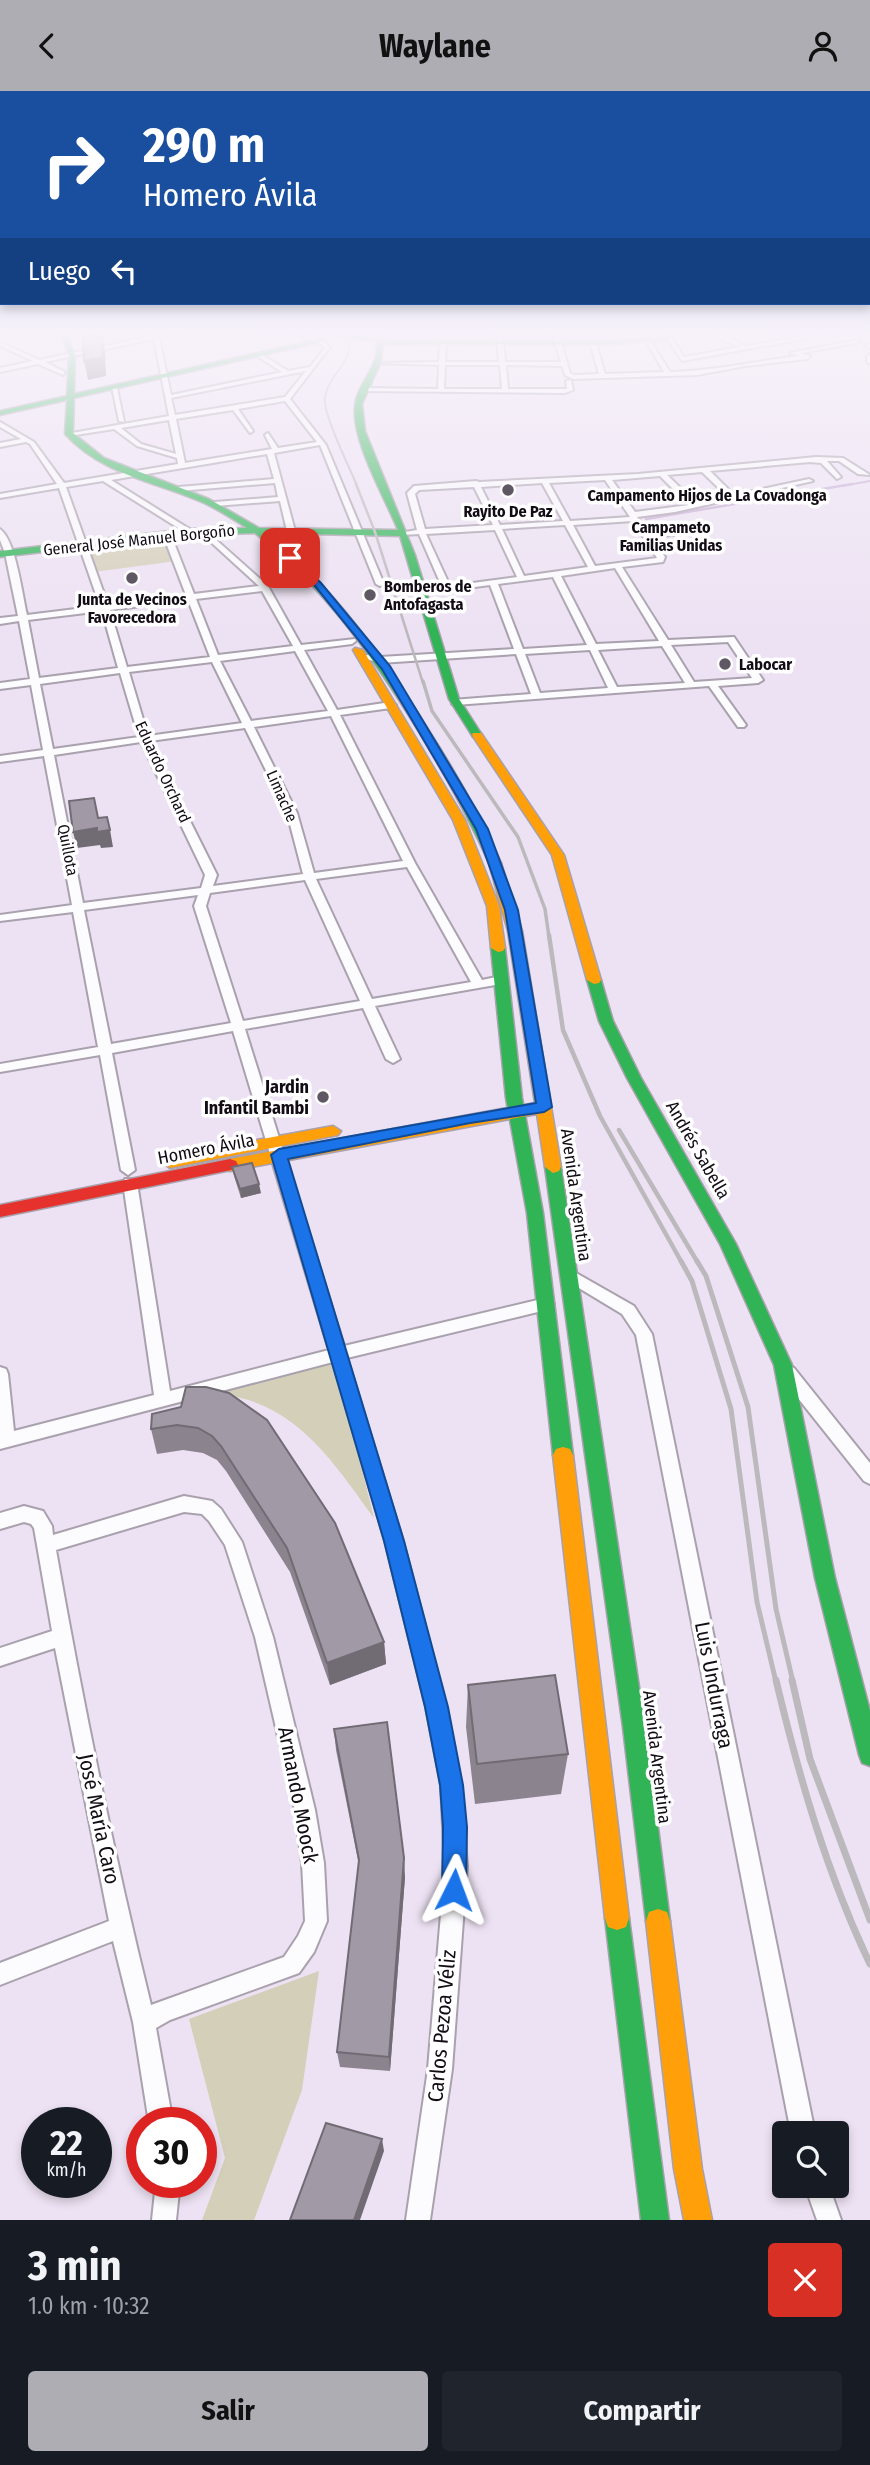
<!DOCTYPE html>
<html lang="es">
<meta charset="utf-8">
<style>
:root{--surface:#171b24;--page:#20242c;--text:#f1f3f6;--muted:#9ea1a6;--accent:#afadb4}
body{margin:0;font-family:"Fira Sans Condensed",sans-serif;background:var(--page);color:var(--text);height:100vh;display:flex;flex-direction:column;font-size:26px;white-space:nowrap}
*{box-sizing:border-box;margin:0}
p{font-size:23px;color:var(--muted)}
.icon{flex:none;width:38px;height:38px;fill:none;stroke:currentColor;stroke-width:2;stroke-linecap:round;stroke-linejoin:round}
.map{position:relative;height:2129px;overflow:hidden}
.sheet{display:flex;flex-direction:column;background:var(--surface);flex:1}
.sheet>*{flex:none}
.guide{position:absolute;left:0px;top:0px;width:872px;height:214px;box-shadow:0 4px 10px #0003;background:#1a4fa0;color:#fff;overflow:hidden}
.controls{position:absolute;left:772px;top:2030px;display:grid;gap:14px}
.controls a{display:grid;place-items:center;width:77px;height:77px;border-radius:7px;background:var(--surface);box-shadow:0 4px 10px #0003;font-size:35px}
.speed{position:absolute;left:21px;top:2016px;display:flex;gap:14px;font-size:35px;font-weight:700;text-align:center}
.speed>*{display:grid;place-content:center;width:91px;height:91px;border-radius:50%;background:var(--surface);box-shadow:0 4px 10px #0003;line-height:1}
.speed small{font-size:18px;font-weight:400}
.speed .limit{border:10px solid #d22;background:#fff;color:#111}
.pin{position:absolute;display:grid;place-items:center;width:60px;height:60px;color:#fff;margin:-30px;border-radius:14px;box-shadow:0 4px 10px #0006}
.me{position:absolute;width:77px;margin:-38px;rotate:3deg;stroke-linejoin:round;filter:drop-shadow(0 0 5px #0008)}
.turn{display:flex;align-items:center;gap:24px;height:147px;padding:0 28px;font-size:32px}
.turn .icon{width:91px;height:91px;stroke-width:2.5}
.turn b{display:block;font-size:49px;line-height:60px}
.then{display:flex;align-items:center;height:66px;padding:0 28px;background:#0003;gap:14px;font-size:26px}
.round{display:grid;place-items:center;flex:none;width:74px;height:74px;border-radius:7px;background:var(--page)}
.summary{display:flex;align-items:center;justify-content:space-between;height:119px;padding:0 28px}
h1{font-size:42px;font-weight:700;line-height:52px}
.button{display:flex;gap:14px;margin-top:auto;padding:14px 28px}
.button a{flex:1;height:80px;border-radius:7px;background:var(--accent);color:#111;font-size:28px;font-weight:700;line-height:80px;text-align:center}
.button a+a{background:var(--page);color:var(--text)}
header{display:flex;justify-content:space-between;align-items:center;height:91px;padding:0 28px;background:var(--accent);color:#111;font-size:32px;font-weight:700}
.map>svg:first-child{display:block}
.green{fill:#d4cfb9}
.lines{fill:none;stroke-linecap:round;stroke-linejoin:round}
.stream-far1{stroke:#c6abd4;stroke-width:2}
.stream{stroke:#c6abd4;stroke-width:2.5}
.street-casing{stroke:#a9a1ad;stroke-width:4}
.fast-casing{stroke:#a9a1ad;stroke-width:3}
.slow-casing{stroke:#a9a1ad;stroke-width:3}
.jam-casing{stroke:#a9a1ad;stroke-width:3}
.street{fill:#fcfbfd;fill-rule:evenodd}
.fast{fill:#30b455;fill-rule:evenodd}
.slow{fill:#ff9f0a;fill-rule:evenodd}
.jam{fill:#e5322d;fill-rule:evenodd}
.rail-far5{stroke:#bcb9bd;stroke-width:2}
.rail-far4{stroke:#bcb9bd;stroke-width:2.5}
.rail-far3{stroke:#bcb9bd;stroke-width:3.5}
.rail-far2{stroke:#bcb9bd;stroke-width:4.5}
.rail-far1{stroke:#bcb9bd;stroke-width:5}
.rail{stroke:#bcb9bd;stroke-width:7}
.wall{fill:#8b848f}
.shaded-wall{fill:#716b74}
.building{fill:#a299a6;stroke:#716b74;stroke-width:2}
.route{fill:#1a73e8;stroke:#114b97;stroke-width:2}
.poi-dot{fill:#5f5763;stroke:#fff;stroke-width:2.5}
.labels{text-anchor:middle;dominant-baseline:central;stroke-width:7;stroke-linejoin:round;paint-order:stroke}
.far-neighbourhood-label{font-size:16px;font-weight:bold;fill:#120c15;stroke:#fff}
.far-poi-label{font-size:16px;font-weight:bold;fill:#120c15;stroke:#fff}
.far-street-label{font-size:16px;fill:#120c15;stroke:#fff}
.poi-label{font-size:18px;font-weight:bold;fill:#120c15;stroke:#fff;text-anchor:end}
.street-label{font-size:18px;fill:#120c15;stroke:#fff}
.near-street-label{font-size:21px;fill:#120c15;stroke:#fff}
</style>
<header><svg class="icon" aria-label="back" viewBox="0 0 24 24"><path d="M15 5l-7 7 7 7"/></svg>Waylane<svg class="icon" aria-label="person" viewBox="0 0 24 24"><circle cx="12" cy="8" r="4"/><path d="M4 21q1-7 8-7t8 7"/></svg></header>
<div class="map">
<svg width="870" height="2129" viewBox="0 0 870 2129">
<rect width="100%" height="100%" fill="#ede2f3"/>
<path class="green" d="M167,444L177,470L93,481L84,453Z
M331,1268L336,1273L374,1427C339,1379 303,1322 241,1307C227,1304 212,1304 198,1302Z
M319,1880L302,1999L254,2129H202L225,2067L189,1928Z"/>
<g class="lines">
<path class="stream-far1" d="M842,395L870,390"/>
<path class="stream" d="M646,428L852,393"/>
<defs>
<path id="street" d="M0,241H9L0,244Z
M153,241H157L158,244L184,241L159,247L171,304L282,281L257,265L259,262L288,280L310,276L325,257L321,253L289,241C301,241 321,247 330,256L290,308L326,354L384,493L380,495L376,493L320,354L274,362L295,440L291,442L287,440L280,410L215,415L211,413L215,411L278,406L275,392L179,400L175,398L179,396L274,388L267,363L111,389L191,439V443H188L103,390L66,396L108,514L186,504L163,444L167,442L171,444L194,503L259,495L202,443V439H205L268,495L301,554L355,548L356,550L352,553L304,559L337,619L391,611L396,614L391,617L340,624L415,772L482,889L501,885L507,889L501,893L375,915L400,968L393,972L386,968L363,917L245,938L344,1255L546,1207L551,1209L554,1213L551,1217L546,1219L347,1267L403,1450L446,1616L461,1694L467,1775L452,1978L430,2129H406L428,1978L445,1775L441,1694L426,1616L385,1450L333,1271L0,1358V1276L6,1278L8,1283L14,1340L154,1304L123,1092L125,1088H135L137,1092L170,1300L329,1259L233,940L112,962L135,1079L128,1084L121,1079L100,964L0,981V973L98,956L73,821L0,830V824L72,814L44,665L0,671V665L43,659L31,594L0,598V592L30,588L19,530L0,533V527L18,525L5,462L0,449V438C16,450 22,503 27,524L100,515L59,397L0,407V403L57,393L30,353L26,351L0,356V352L21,348L0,336V331L34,351L64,392L178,373L177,367L137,355L114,338L69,345L66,343L169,325L154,248L45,271L65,281L63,284L38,273L0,281V277L33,270L0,255V251L39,269L153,245ZM306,280L285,306L175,324L171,307ZM285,310L317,351L278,357L268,342L265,344L272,358L185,372L176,328L233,319L250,342L253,340L238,318ZM169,329L176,363L141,353L121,337ZM262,500L293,555L218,564L196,508ZM188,509L210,566L127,576L110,519ZM102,520L118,577L39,587L28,529ZM295,560L328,620L251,630L220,570ZM212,571L242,632L148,645L129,581ZM120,582L139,646L53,658L40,593ZM331,625L403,770L314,782L297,722L254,636ZM245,637L287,722L303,783L213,795L217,784L150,650ZM141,651L205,784L201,797L83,812L54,664ZM407,776L471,891L372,908L316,788ZM305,789L360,910L243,930L206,815L210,802ZM198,804L194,815L231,932L111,953L84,819Z
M437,241H442L446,251L445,271H499L497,247L492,241H498L503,247L505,271H561L553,244L550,241H556L559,244L570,282L574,284L599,283L590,252L593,250L596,252L605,283L664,281L646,250L649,248L670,281C713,280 756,270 799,265L790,262L858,249L861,251L801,262L810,265L808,268L745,275L697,284L573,288L565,284L562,275L506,274L508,298H567L566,290L571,289L573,299L565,302L360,300L362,297L438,298L439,274L375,272L439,271L440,251ZM445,274H500L502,298H444Z
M673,241H725L727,242L723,244L746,255L831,241H841L682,270L667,247H671L684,266L739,256L715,244H671Z
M868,253H870V257L865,255Z
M870,263V273L867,271V265Z
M112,296L117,297L124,331L119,330Z
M816,366L843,367L870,384L858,383L839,370H827L841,386L837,388L821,372L810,371L710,380L734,404L809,388L813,390L675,421L637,426L648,442L695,438L711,451L704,453L693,442L651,446L665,466L663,471L622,476L668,549L734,546L763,589L758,592L718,595L746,634L744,636H738L709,595L455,614L452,613V609L531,603L516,563L380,572L363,567L367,564L380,566L514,558L490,494L422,503L418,501L442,496L419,443L403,444L399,442L417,439L407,402L414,395L476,390L479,391L638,383ZM702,381L727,405L696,412L667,384ZM660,385L689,414L635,421L612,389ZM605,389L630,426L570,430L549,392ZM542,392L563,430L500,434L481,396ZM474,396L493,434L425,438L415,403L419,399ZM633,430L657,467L595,475L573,434ZM565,434L588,476L524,485L502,438ZM495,439L517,486L450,495L426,443ZM615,477L659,550L596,553L561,485ZM553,486L587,554L523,558L498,493ZM728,551L752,587L694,591L671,554ZM662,555L685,592L617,596L598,559ZM590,559L608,597L540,602L525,563Z
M569,1178L634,1215L652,1243L815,2042H791L636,1244L622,1223L564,1188L561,1184L564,1180Z
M788,1275L794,1277L870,1372V1393L864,1390L782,1287L780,1282L782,1277Z
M184,1405L212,1410L221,1418L242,1451L273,1546L315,1719L324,1772L327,1830L314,1861L299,1882L170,1929L156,1937L173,2032H149L133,1931L113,1850L0,1894V1872L109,1830L55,1557L0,1575V1557L52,1540L34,1437L31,1433L24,1431L0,1438V1422L24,1415L43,1420L52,1435L53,1444ZM184,1421L202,1423L209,1430L225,1454L255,1546L295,1719L302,1772L305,1830L298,1845L284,1866L151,1914C114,1764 83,1612 56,1459Z
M156,2091H180L176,2129H152Z
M805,2095H829L841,2129H817Z"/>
<path id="fast" d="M59,241H65L75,264L74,303L315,249L323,246L324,241L374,245L373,241H379L384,247L382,249L593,250L667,246L671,242H675L669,250L593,254L383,253L380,273L362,313L365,340L415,464L459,608L482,644L481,646H473L449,608L400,445L266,442C334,497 383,566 429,640C456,682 481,726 501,772L499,775L495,776L489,772C469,726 444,682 418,639C373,565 324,496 255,442L188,444L0,466V460L188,438L247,437C233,428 219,419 204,412C157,391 102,384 65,343L67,309L0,324V320L67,305L69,264ZM329,246L376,249C382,274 357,291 355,315C351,349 385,407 398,439L259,437L209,408L104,367L73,342L74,307L317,252Z
M498,853L505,857L522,1007L543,1122L573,1364L570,1370L563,1372L556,1370L553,1364L527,1122L506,1007L491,857Z
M594,885L601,889L613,930L641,987L736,1153L792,1274L835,1487L870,1620V1675L862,1672L859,1664L815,1487L774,1274L720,1153L627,987L599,930L587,889Z
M553,1070L561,1076L645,1636L670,1830L667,1839L658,1842L649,1839L646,1830L623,1636L545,1076Z
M617,1815L626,1818L629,1827L669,2129H641L605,1827L608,1818Z"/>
<path id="slow" d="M355,557L363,559L465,729L499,815L505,857L503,860L498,861L491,857L487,815L453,729L353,559Z
M473,642H481L564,764L601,889L599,892L594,893L587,889L552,764L472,644Z
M495,768L501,772L522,840L561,1076L559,1080L553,1082L545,1076L537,1023L230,1080L224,1078L222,1074L224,1070L230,1068L535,1012L508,840L489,772Z
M333,1035L341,1040L338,1044L170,1077L162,1071L170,1065Z
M563,1356L570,1358L573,1364L629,1827L626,1836L617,1839L608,1836L605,1827L553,1364L556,1358Z
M658,1818L667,1821L670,1830L702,2078L712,2129H684L674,2078L646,1830L649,1821Z"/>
<path id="jam" d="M230,1068L236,1070L238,1074L236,1078L0,1126V1114Z"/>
</defs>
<use href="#street" class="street-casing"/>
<use href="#fast" class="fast-casing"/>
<use href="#slow" class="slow-casing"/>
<use href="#jam" class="jam-casing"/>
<use href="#street" class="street"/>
<use href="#fast" class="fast"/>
<use href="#slow" class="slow"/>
<use href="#jam" class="jam"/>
<path class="rail-far5" d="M349,241C355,274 330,279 325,306C322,322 350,377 357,395"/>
<path class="rail-far4" d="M356,393L375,441L423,592"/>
<path class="rail-far3" d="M423,590L432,620L518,746L545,818L549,846"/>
<path class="rail-far2" d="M549,844L563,939L600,1025L682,1172
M619,1039L698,1172"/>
<path class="rail-far1" d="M681,1170L692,1190L731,1318L757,1511L776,1591
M697,1170L706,1185L748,1316L776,1518L793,1591"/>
<path class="rail" d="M776,1589C799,1686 827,1783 870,1873
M792,1589L810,1668L870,1829"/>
</g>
<path class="wall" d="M232,1076L261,1102L241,1107L234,1085Z
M186,1296L384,1551L386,1573L330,1594L290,1481L226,1380L217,1369L203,1362L183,1359L157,1363L151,1338L181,1316Z
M468,1594L568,1663L561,1703L475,1713L466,1636Z
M334,1638L405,1786L390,1980L340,1976L337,1961L359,1774L336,1659Z"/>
<path class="shaded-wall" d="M102,242L105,261L106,285L88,289L84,270Z
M97,737L110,739L113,756L101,757L100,754L77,757L73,741Z
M259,1093L261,1102L241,1107L240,1098Z
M384,1551L386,1573L330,1594L327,1572Z
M404,1767L405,1786L390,1980L389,1966Z
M382,2048L384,2060L360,2129H354Z"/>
<path class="building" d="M102,242L103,266L84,270L83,246Z
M94,707L98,727L107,726L110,739L97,741V737L73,741L69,710Z
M252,1072L259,1093L240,1098L232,1076Z
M186,1296H206L229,1302L267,1329L335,1432L384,1551L327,1572L287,1457L221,1355L212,1345L198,1337L177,1334L151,1338L152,1323L181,1316Z
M555,1584L568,1663L477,1673L468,1594Z
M387,1631L404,1767L389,1966L337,1961L359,1769L334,1638Z
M326,2032L382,2048L354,2129H290Z"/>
<linearGradient id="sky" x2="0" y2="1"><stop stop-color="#9ab0e0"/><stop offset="0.45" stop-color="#f7f2fa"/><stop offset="1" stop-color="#f7f2fa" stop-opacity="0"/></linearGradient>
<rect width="870" height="539" fill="url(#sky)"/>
<path class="route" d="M287,465H294L321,492L390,575L488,738L518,819L552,1016L544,1021L470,1032L288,1068L404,1450L448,1616L463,1694L467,1736L466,1799L462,1807L454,1811L445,1807L442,1799L443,1736L440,1694L425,1616L384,1450L271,1064L279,1058L536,1012L505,819L476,738L382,578L315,495L287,469Z"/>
<g class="poi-dot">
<circle cx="508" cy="399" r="7"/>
<circle cx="132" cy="487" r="7"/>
<circle cx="370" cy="504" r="7"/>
<circle cx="725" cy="573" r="7"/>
<circle cx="323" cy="1006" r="7"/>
</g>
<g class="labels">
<g class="far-neighbourhood-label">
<text x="707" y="404">Campamento Hijos de La Covadonga</text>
<text x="671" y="436">Campameto<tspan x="671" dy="18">Familias Unidas</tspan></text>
</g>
<g class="far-poi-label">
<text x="508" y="420">Rayito De Paz</text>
<text x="384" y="495" text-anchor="start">Bomberos de<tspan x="384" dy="18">Antofagasta</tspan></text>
<text x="132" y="508">Junta de Vecinos<tspan x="132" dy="18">Favorecedora</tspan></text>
<text x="739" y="573" text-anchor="start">Labocar</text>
</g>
<g class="far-street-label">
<text transform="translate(139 449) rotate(-6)">General José Manuel Borgoño</text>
<text transform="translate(163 681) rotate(65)">Eduardo Orchard</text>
<text transform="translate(282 705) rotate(66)">Limache</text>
<text transform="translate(68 759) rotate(79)">Quillota</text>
</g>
<g class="poi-label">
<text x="309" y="996">Jardin<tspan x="309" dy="21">Infantil Bambi</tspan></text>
</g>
<g class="street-label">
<text transform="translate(206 1058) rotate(-11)">Homero Ávila</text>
<text transform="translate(698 1059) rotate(60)">Andrés Sabella</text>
<text transform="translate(576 1104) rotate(82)">Avenida Argentina</text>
<text transform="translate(657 1666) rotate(83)">Avenida Argentina</text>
</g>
<g class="near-street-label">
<text transform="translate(714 1594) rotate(79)">Luis Undurraga</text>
<text transform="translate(298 1704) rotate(79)">Armando Moock</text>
<text transform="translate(99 1728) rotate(78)">José María Caro</text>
<text transform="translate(442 1935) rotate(-85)">Carlos Pezoa Véliz</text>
</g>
</g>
</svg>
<div class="controls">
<a><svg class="icon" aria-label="search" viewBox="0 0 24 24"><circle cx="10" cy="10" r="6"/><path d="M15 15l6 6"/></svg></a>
</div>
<div class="speed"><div>22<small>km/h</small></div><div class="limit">30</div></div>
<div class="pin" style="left:290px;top:467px;background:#d93025"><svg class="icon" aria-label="arrive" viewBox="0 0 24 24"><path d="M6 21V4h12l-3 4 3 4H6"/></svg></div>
<svg class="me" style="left:454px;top:1799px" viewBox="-20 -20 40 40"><path d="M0-17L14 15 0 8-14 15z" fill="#1a73e8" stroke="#fff" stroke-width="4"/></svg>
<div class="guide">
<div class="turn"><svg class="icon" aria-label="right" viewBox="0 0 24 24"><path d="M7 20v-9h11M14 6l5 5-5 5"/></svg><div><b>290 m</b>Homero Ávila</div></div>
<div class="then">Luego<svg class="icon" aria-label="left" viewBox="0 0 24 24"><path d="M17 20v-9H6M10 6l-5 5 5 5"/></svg></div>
</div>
</div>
<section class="sheet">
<div class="summary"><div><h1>3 min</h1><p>1.0 km · 10:32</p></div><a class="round" style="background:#d93025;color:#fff"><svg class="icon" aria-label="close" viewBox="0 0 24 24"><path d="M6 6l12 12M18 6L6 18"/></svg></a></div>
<div class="button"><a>Salir</a><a>Compartir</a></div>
</section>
